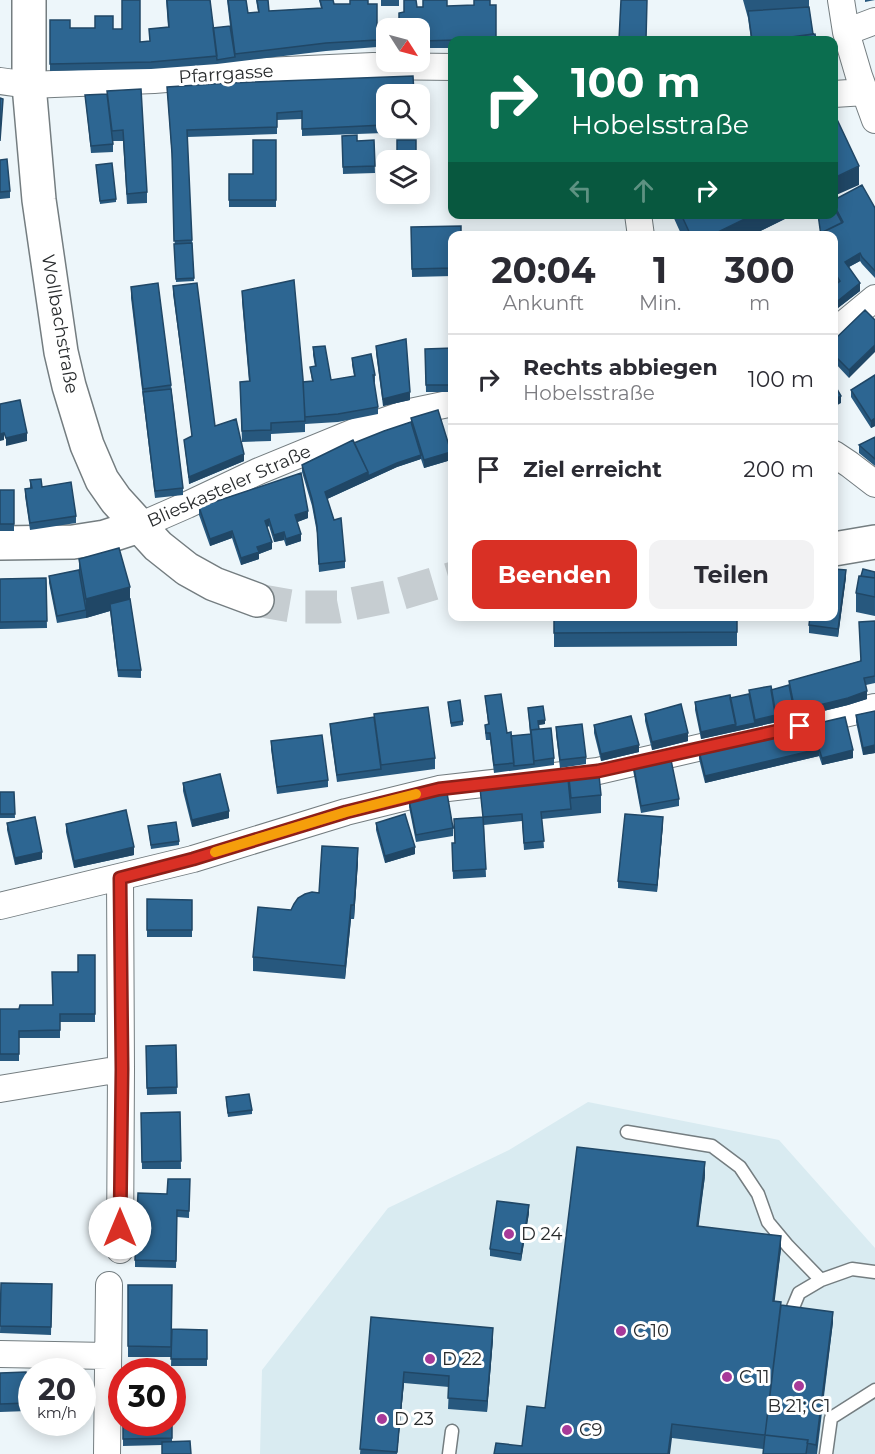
<!DOCTYPE html>
<html lang="de">
<meta charset="utf-8">
<style>
:root{--surface:#fff;--page:#f2f2f3;--text:#2b2b33;--muted:#7c7c81;--line:#e1e1e2;--accent:#d93025}
body{margin:0;font-family:Montserrat,sans-serif;background:var(--page);color:var(--text);height:100vh;display:flex;flex-direction:column;font-size:22px;white-space:nowrap}
*{box-sizing:border-box;margin:0}
p{font-size:20px;color:var(--muted)}
.icon{flex:none;width:33px;height:33px;fill:none;stroke:currentColor;stroke-width:2;stroke-linecap:round;stroke-linejoin:round}
.map{position:relative;flex:1;overflow:hidden}
.side{position:absolute;left:448px;top:231px;width:390px;height:390px;display:flex;flex-direction:column;background:var(--surface);border-radius:12px;box-shadow:0 3px 15px #0003}
.side>*{flex:none}
.banner{position:absolute;left:448px;top:36px;width:390px;height:183px;border-radius:12px;box-shadow:0 3px 15px #0003;background:#0b6e4f;color:#fff;overflow:hidden}
.needle{width:39px;rotate:126deg}
.buttons{position:absolute;left:376px;top:18px;display:grid;gap:12px}
.buttons a{display:grid;place-items:center;width:54px;height:54px;border-radius:12px;background:var(--surface);box-shadow:0 3px 15px #0003;font-size:30px}
.speed{position:absolute;left:18px;top:1358px;display:flex;gap:12px;font-size:30px;font-weight:700;text-align:center}
.speed>*{display:grid;place-content:center;width:78px;height:78px;border-radius:50%;background:var(--surface);box-shadow:0 3px 15px #0003;line-height:1}
.speed small{font-size:15px;font-weight:400}
.speed .limit{border:9px solid #d22;background:#fff;color:#111}
.pin{position:absolute;display:grid;place-items:center;width:51px;height:51px;color:#fff;margin:-26px;border-radius:12px;box-shadow:0 3px 9px #0006}
.me{position:absolute;width:66px;margin:-33px;rotate:0deg;stroke-linejoin:round;filter:drop-shadow(0 0 4px #0008)}
.turn{display:flex;align-items:center;gap:21px;height:126px;padding:0 24px;font-size:27px}
.turn .icon{width:78px;height:78px;stroke-width:2.5}
.turn b{display:block;font-size:42px;line-height:51px}
.lanes{display:flex;align-items:center;height:57px;padding:0 24px;background:#0003;justify-content:center;gap:30px;direction:ltr}
.lanes .off{opacity:.35}
.eta{display:flex;justify-content:space-evenly;align-items:center;height:102px;text-align:center}
.eta b{font-size:36px;font-weight:700;line-height:42px}
.cta{display:flex;gap:12px;margin-top:auto;padding:12px 24px}
.cta a{flex:1;height:69px;border-radius:12px;background:var(--accent);color:#fff;font-size:24px;font-weight:700;line-height:69px;text-align:center}
.cta a+a{background:var(--page);color:var(--text)}
ul{padding:0;list-style:none}
li{display:flex;align-items:center;gap:18px;height:90px;padding:0 24px;border-top:2px solid var(--line)}
li div{flex:1}
li b{display:block;font-size:22px}
li em{font-style:normal}
.map>svg:first-child{display:block}
.built{fill:#d9ebf1}
.lines{fill:none;stroke-linecap:round;stroke-linejoin:round}
.secondary-tunnel{stroke:#c6cdd1;stroke-width:33;stroke-dasharray:33 16;stroke-linecap:butt}
.lane-casing{stroke:#747d80;stroke-width:15}
.street-casing{stroke:#747d80;stroke-width:28}
.secondary-casing{stroke:#747d80;stroke-width:36}
.lane{stroke:#fff;stroke-width:12}
.street{stroke:#fff;stroke-width:26}
.secondary{stroke:#fff;stroke-width:33}
.wall{fill:#27587e}
.shaded-wall{fill:#204766}
.building{fill:#2d6692;stroke:#204766;stroke-width:1.5}
.route-casing{stroke:#8d1f18;stroke-width:15}
.route{stroke:#d93025;stroke-width:10}
.slow{stroke:#f59e0b;stroke-width:10}
.poi-dot{fill:#a73a99;stroke:#fff;stroke-width:2}
.labels{text-anchor:middle;dominant-baseline:central;stroke-width:6;stroke-linejoin:round;paint-order:stroke}
.street-label{font-size:18px;fill:#282b2d;stroke:#fff}
.poi-label{font-size:18px;fill:#282b2d;stroke:#fff;text-anchor:start}
</style>
<div class="map">
<svg width="875" height="1454" viewBox="0 0 875 1454">
<rect width="100%" height="100%" fill="#edf6fa"/>
<path class="built" d="M588,1102L779,1140L875,1248V1454H260L262,1370L388,1208L509,1150Z"/>
<g class="lines">
<path class="secondary-tunnel" d="M257,600L297,607H337L396,595L453,578"/>
<defs>
<path id="lane" d="M627,1132L712,1146L740,1167L758,1194L768,1222L788,1246L821,1280
M789,1317L799,1293L821,1280L852,1269L875,1272
M449,1454L452,1431
M826,1454L831,1418L875,1390"/>
<path id="street" d="M841,0L846,32L859,76L875,120
M846,32L875,21
M0,81L29,85L154,80L265,71L373,66L453,67
M834,94L865,92
M638,214L641,236
M834,332L875,298
M834,454L849,464L875,484
M139,526L187,505L259,471L364,428L410,412L453,403
M0,906L193,859L346,812L439,789L598,771L875,707
M0,1089L121,1069
M120,1250L121,1069L120,878
M0,1354L108,1356
M107,1454L109,1285"/>
<path id="secondary" d="M29,0V85L39,200L61,352L69,386L87,445L102,480L116,500L158,546L187,569L214,584L257,600
M0,543L73,542L105,537L139,526
M834,549L875,542"/>
</defs>
<use href="#lane" class="lane-casing"/>
<use href="#street" class="street-casing"/>
<use href="#secondary" class="secondary-casing"/>
<use href="#lane" class="lane"/>
<use href="#street" class="street"/>
<use href="#secondary" class="secondary"/>
</g>
<path class="wall" d="M166,0H210L213,28L230,26L227,0H246L248,13L258,12L256,0H268L269,11L321,8L319,0H333L334,4H377V47L326,51L217,64L151,69L50,71V20L70,28L113,29L140,42L150,41L149,29L168,27Z
M381,0H399V6H381Z
M743,0H809V7L813,34L816,40H751L748,18Z
M865,0H875L865,2Z
M496,5V40H453V48H420V28L417,7Z
M167,87L387,94V125H384V133L302,136V119L277,120V134L187,137L194,281L176,282L172,160Z
M107,91L147,192V203L127,204L123,141H113V152L91,153L85,95L107,94Z
M398,128H415V132L398,133Z
M342,136L357,141L374,140L375,173L343,174Z
M276,140V207H229V174H253Z
M0,160L10,191V198L0,199Z
M96,165L116,199V202L100,204Z
M834,200L875,208V278L862,264L860,261L849,267L860,291L834,311V286L837,284L834,280V236H820L834,214Z
M672,214H795L750,236H682Z
M411,227L453,236V276L412,277Z
M173,286L215,426L244,461L189,484L184,440L192,436L173,294Z
M131,287L171,385L183,488V495L155,498L131,298Z
M242,291L303,382L312,381L310,367H315L313,355V347L331,380L354,376L352,365V358L375,375V382L374,383L378,407V414L338,422L305,424V432L271,434V441L242,442L240,382H249L242,301Z
M865,310L849,378L834,362V340Z
M376,346L410,400L383,406L376,353Z
M453,348V392H426L425,349Z
M875,375V426L871,428L851,397V390Z
M411,418L451,460L424,468L421,459L397,467L327,499L345,561V568L319,572L317,533L312,506L302,472V465L354,443L411,422Z
M875,437V466L859,453V445Z
M30,480L42,487L76,516V523L30,530L25,496V489L30,488Z
M0,490H14V531H0Z
M199,507L308,518L297,522L301,541L286,546L284,540L274,542L269,526L267,527L272,549L259,554V559L241,565L232,538L210,546L199,515Z
M79,559L130,599L141,670V678L118,677L110,611L86,618L57,623L49,583V576L79,570Z
M875,572V616L856,612V593L861,576Z
M846,577L838,637L809,633V625Z
M46,578L47,628L0,629V579Z
M554,616H737V646L554,647Z
M875,621V683L866,685L867,699L848,705L795,718L701,739L695,710V702L730,698L749,694V690H771L789,685V681L860,661Z
M485,696L507,733L511,736L530,734L528,708L545,724L538,725L539,729L554,758V765L494,773L490,740H486L485,732V725L488,724Z
M448,702L463,721V725L451,727Z
M875,711V753L863,755L856,722V715Z
M645,714L688,741L652,750L645,721Z
M845,717L853,758L822,765L819,756L705,783L699,759V751Z
M330,724L435,758V769L337,782L330,731Z
M594,725L639,752L601,761L594,733Z
M556,727L586,757V764L560,768L556,734Z
M271,741L328,780V787L277,794L271,749Z
M633,763L679,799V806L641,813L633,770Z
M568,768L601,795V813L542,819L544,848L524,850L522,821L484,825L486,877L453,879L452,843H455L483,818L480,788L568,779Z
M183,783L229,818L192,827L183,791Z
M0,792H14L15,818H0Z
M409,800L453,828V836L416,842L409,807Z
M7,823L42,859L15,865L7,830Z
M376,823L415,854L385,863L376,830Z
M66,824L134,855L74,868L66,832Z
M663,824L657,892L618,888V881Z
M148,826L179,841V845L151,849Z
M358,862L354,919H351L345,979L253,971V957L291,910L319,893Z
M147,899L192,900V937H147Z
M95,955V1022H60V1038H19V1061H0V1009H19L53,1005L78,972Z
M176,1045L177,1094L147,1095L146,1046Z
M226,1101L252,1110V1114L228,1117Z
M180,1112L181,1169H142L141,1113Z
M705,1176L698,1226L781,1249L774,1301L781,1305L833,1322L817,1454H763V1449L672,1438L522,1446L545,1408Z
M190,1179L189,1218L177,1217L176,1268L135,1267V1260L167,1194Z
M529,1213L521,1261L490,1256V1249Z
M1,1283L52,1284L51,1335L0,1333Z
M128,1285H172L171,1357H128Z
M371,1317L493,1339L487,1412L448,1409L449,1387L404,1383L397,1454H360Z
M172,1329L207,1330V1366H171Z
M26,1372L28,1411L0,1412V1373Z
M123,1422H172V1441L162,1445L123,1446Z"/>
<path class="shaded-wall" d="M859,166V185L834,196V178Z
M755,214H795L750,236H710Z
M860,253V261L845,269V262Z
M860,283V291L834,311V304Z
M875,345V352L849,378V370Z
M410,392V400L383,406V399Z
M841,396V403L834,407V400Z
M875,418V426L871,428V421Z
M4,433V440L0,441V434Z
M27,433V441L6,446V438Z
M451,452V460L424,468V460Z
M244,454V461L189,484V477Z
M421,455V459L397,467L325,500V492L368,472Z
M308,511V518L295,523V515Z
M269,519V526L265,528V521Z
M232,531V538L210,546V539Z
M284,532V540L274,542V535Z
M301,534V541L286,546V539Z
M272,542V549L259,554V559L241,565V558L257,547Z
M846,570V577L838,637V629Z
M130,587V606L110,604V611L86,618V599Z
M867,691V699L848,705L795,718L701,739V732L736,724L755,723V720L776,715H795V711Z
M545,720V724L538,725V721Z
M688,733V741L652,750V742Z
M639,745V752L601,761V754Z
M875,745V753L863,755V748Z
M819,749V756L705,783V776Z
M853,750V758L822,765V758Z
M229,811V818L192,827V820Z
M663,817V824L657,892V885Z
M134,847V855L74,868V861Z
M415,847V854L385,863V856Z
M358,848V862L354,919V905Z
M42,852V859L15,865V858Z
M351,905V919L345,979V966Z
M705,1162V1176L697,1239V1226Z
M529,1205V1213L521,1261V1254Z
M781,1236V1249L773,1315V1301Z
M833,1312V1322L816,1454V1445Z
M493,1328V1339L487,1412V1401Z
M404,1372V1383L397,1454Z
M672,1424V1438L670,1454H668Z"/>
<path class="building" d="M122,0H140V42L150,41L149,29L169,27L167,0H210L217,56L151,62L50,64V20H70V28H95V16H113V29H122Z
M228,0H246L248,13L259,12L257,0H268L269,11L322,8L320,0H333L334,4H350V0H368V4H377V40L326,43L235,54Z
M404,0H416L417,7H423V0H447V6L474,5V0H490V5H496V39L420,41V28H399V13L404,12Z
M621,0H647L646,40H619Z
M809,7L813,34L769,40H752L748,11Z
M230,26L235,57L217,60L213,28Z
M815,34L816,40H769Z
M413,76L414,94H387V118H384V125L302,129V111L277,113V127L187,130L192,240L174,241L172,153L167,87L229,83Z
M141,89L147,192L127,194L123,130L112,131L107,91Z
M107,94L113,144L91,146L85,95Z
M0,98L3,99L0,141Z
M834,113L859,166L834,178Z
M357,135V141L374,140L375,166L343,167L342,136Z
M253,140H276V200H229V174H253Z
M397,140H416V160H397Z
M7,159L10,191L0,192V160Z
M112,163L116,199L100,201L96,165Z
M862,185L875,208V271L862,257L860,253L845,262L860,283L834,304V286L840,281L834,272V236H822L821,233L843,222L834,205V200Z
M834,208L842,223L821,233V236L818,214H834Z
M681,214H755L710,236H691Z
M461,226V236H453V268L412,269L411,227Z
M192,243L194,278L176,279L174,244Z
M294,280L303,379L305,421L271,423V430L242,431L240,382L250,381L242,291Z
M158,283L171,385L143,389L131,287Z
M197,283L215,426L236,419L244,454L189,477L184,440L192,436L173,286Z
M865,310L875,320V345L849,370L834,355V340Z
M406,339L410,392L383,399L376,346Z
M325,346L331,380L355,376L352,358L371,354L375,375H373L378,407L338,414L305,417L303,382L313,381L310,367L316,366L313,347Z
M453,348V385H426L425,349Z
M875,375V418L871,421L851,390Z
M834,384L841,396L834,400Z
M171,389L183,488L155,491L143,392Z
M20,400L27,433L6,438L4,433L0,434V404Z
M438,410L451,452L424,460L411,418Z
M411,422L421,455L397,463L368,476V472L354,443L384,431Z
M875,437V459L859,445Z
M353,440L368,472L325,492L334,520L341,518L345,561L319,564L317,526L312,499L302,465Z
M301,473L308,511L295,515L301,534L286,539L284,532L274,535L269,519L265,521L272,542L257,547L259,552L241,558L232,531L210,539L199,507Z
M41,479L42,487L71,482L76,516L30,523L25,489L32,488L30,480Z
M0,490H14V524H0Z
M119,548L130,587L86,599L79,559Z
M834,569L846,570L838,629L809,625L810,616H834Z
M863,569L875,572V578L861,576Z
M79,570L86,610L57,616L49,576Z
M859,576L875,578V597L856,593Z
M46,578L47,621L0,622V579Z
M130,599L141,670H118L110,604Z
M554,616H737V632L554,633Z
M875,621V676L864,678L867,691L848,698L795,711L789,681L861,661L859,622Z
M789,685L795,715L776,719L771,690Z
M771,686L776,715L755,720L749,690Z
M501,694L507,733L511,732L514,763L494,765L490,733H486L485,725L489,724L485,696Z
M749,694L755,723L736,727L730,698Z
M730,695L736,724L701,732L695,702Z
M460,700L463,721L451,723L448,702Z
M681,704L688,733L652,742L645,714Z
M543,706L545,720L538,721L539,729L531,730V734L528,708Z
M428,707L435,758L381,765L374,714Z
M875,711V745L863,748L856,715Z
M631,716L639,745L601,754L594,725Z
M374,717L381,769L337,775L330,724Z
M845,717L853,750L822,758L819,749L705,776L699,751Z
M582,724L586,757L560,760L556,727Z
M551,728L554,758L534,761L531,730Z
M531,734L534,764L514,766L511,736Z
M322,735L328,780L277,787L271,741Z
M670,755L679,799L641,806L633,763Z
M598,765L601,795L571,798L568,768Z
M220,774L229,811L192,820L183,783Z
M568,779L571,809L541,812L544,841L524,843L522,814L483,817L480,788Z
M0,792H14L15,814H0Z
M447,793L453,828L416,835L409,800Z
M126,810L134,847L74,861L66,824Z
M405,814L415,847L385,856L376,823Z
M625,814L663,817L657,885L618,881Z
M35,817L42,852L15,858L7,823Z
M483,817L486,869L453,871L452,843H455L454,819Z
M176,822L179,841L151,845L148,826Z
M322,846L358,848L354,905H351L345,966L253,957L258,907L291,910L294,904L298,898L305,894L312,892L319,893Z
M147,899L192,900V930H147Z
M78,955H95V1014H60V1030L19,1031V1054H0V1009H19L20,1005H53L52,972H78Z
M176,1045L177,1087L147,1088L146,1046Z
M249,1094L252,1110L228,1113L226,1097Z
M180,1112L181,1161L142,1162L141,1113Z
M577,1147L705,1162L697,1226L781,1236L773,1301L781,1302L765,1435L672,1424L668,1454H494L496,1443L522,1446L527,1406L545,1408Z
M168,1179H190L189,1211L177,1210L176,1261L135,1260L138,1193L167,1194Z
M497,1201L529,1205L521,1254L490,1249Z
M1,1283L52,1284L51,1327L0,1326Z
M128,1285H172L171,1347L128,1346Z
M781,1305L833,1312L816,1445L807,1443L808,1440L765,1435Z
M371,1317L493,1328L487,1401L448,1398L449,1376L404,1372L397,1452L360,1449Z
M172,1329L207,1330V1359H171Z
M26,1372L28,1403L0,1404V1373Z
M123,1422H172V1438L123,1439Z
M765,1435L808,1440L806,1454H763Z
M190,1441L191,1454H162V1442Z"/>
<g class="lines">
<defs>
<path id="route" d="M120,1228L122,1069L120,878L193,859L346,812L439,789L598,771L800,726"/>
</defs>
<use href="#route" class="route-casing"/>
<use href="#route" class="route"/>
<path class="slow" d="M215,852L346,812L416,794"/>
</g>
<g class="poi-dot">
<circle cx="509" cy="1234" r="6"/>
<circle cx="621" cy="1331" r="6"/>
<circle cx="430" cy="1359" r="6"/>
<circle cx="727" cy="1377" r="6"/>
<circle cx="799" cy="1386" r="6"/>
<circle cx="382" cy="1419" r="6"/>
<circle cx="567" cy="1430" r="6"/>
</g>
<g class="labels">
<g class="street-label">
<text transform="translate(226 74) rotate(-4)">Pfarrgasse</text>
<text transform="translate(60 324) rotate(80)">Wollbachstraße</text>
<text transform="translate(229 486) rotate(-24)">Blieskasteler Straße</text>
</g>
<g class="poi-label">
<text x="521" y="1234">D 24</text>
<text x="633" y="1331">C 10</text>
<text x="442" y="1359">D 22</text>
<text x="739" y="1377">C 11</text>
<text x="799" y="1406" text-anchor="middle">B 21; C1</text>
<text x="394" y="1419">D 23</text>
<text x="579" y="1430">C9</text>
</g>
</g>
</svg>
<div class="buttons">
<a><svg class="needle" viewBox="-14 -14 28 28"><path d="M0-13l5 13h-10z" fill="#e53935"/><path d="M0 13l5-13h-10z" fill="#7c7c81"/></svg></a>
<a><svg class="icon" aria-label="search" viewBox="0 0 24 24"><circle cx="10" cy="10" r="6"/><path d="M15 15l6 6"/></svg></a>
<a><svg class="icon" aria-label="layers" viewBox="0 0 24 24"><path d="M12 4l9 5-9 5-9-5zM3 14l9 5 9-5"/></svg></a>
</div>
<div class="speed"><div>20<small>km/h</small></div><div class="limit">30</div></div>
<div class="pin" style="left:800px;top:726px;background:#d93025"><svg class="icon" aria-label="arrive" viewBox="0 0 24 24"><path d="M6 21V4h12l-3 4 3 4H6"/></svg></div>
<svg class="me" style="left:120px;top:1228px" viewBox="-20 -20 40 40"><circle r="19" fill="#fff"/><path d="M0-13L10 11 0 6-10 11z" fill="#d93025"/></svg>
<div class="banner">
<div class="turn"><svg class="icon" aria-label="right" viewBox="0 0 24 24"><path d="M7 20v-9h11M14 6l5 5-5 5"/></svg><div><b>100 m</b>Hobelsstraße</div></div>
<div class="lanes"><svg class="icon off" aria-label="left" viewBox="0 0 24 24"><path d="M17 20v-9H6M10 6l-5 5 5 5"/></svg><svg class="icon off" aria-label="ahead" viewBox="0 0 24 24"><path d="M12 20V5M6 11l6-6 6 6"/></svg><svg class="icon" aria-label="right" viewBox="0 0 24 24"><path d="M7 20v-9h11M14 6l5 5-5 5"/></svg></div>
</div>
<section class="side">
<div class="eta">
<div><b>20:04</b><p>Ankunft</p></div>
<div><b>1</b><p>Min.</p></div>
<div><b>300</b><p>m</p></div>
</div>
<ul>
<li><svg class="icon" aria-label="right" viewBox="0 0 24 24"><path d="M7 20v-9h11M14 6l5 5-5 5"/></svg><div><b>Rechts abbiegen</b><p>Hobelsstraße</p></div><em>100 m</em></li>
<li><svg class="icon" aria-label="arrive" viewBox="0 0 24 24"><path d="M6 21V4h12l-3 4 3 4H6"/></svg><div><b>Ziel erreicht</b></div><em>200 m</em></li>
</ul>
<div class="cta"><a>Beenden</a><a>Teilen</a></div>
</section>
</div>
